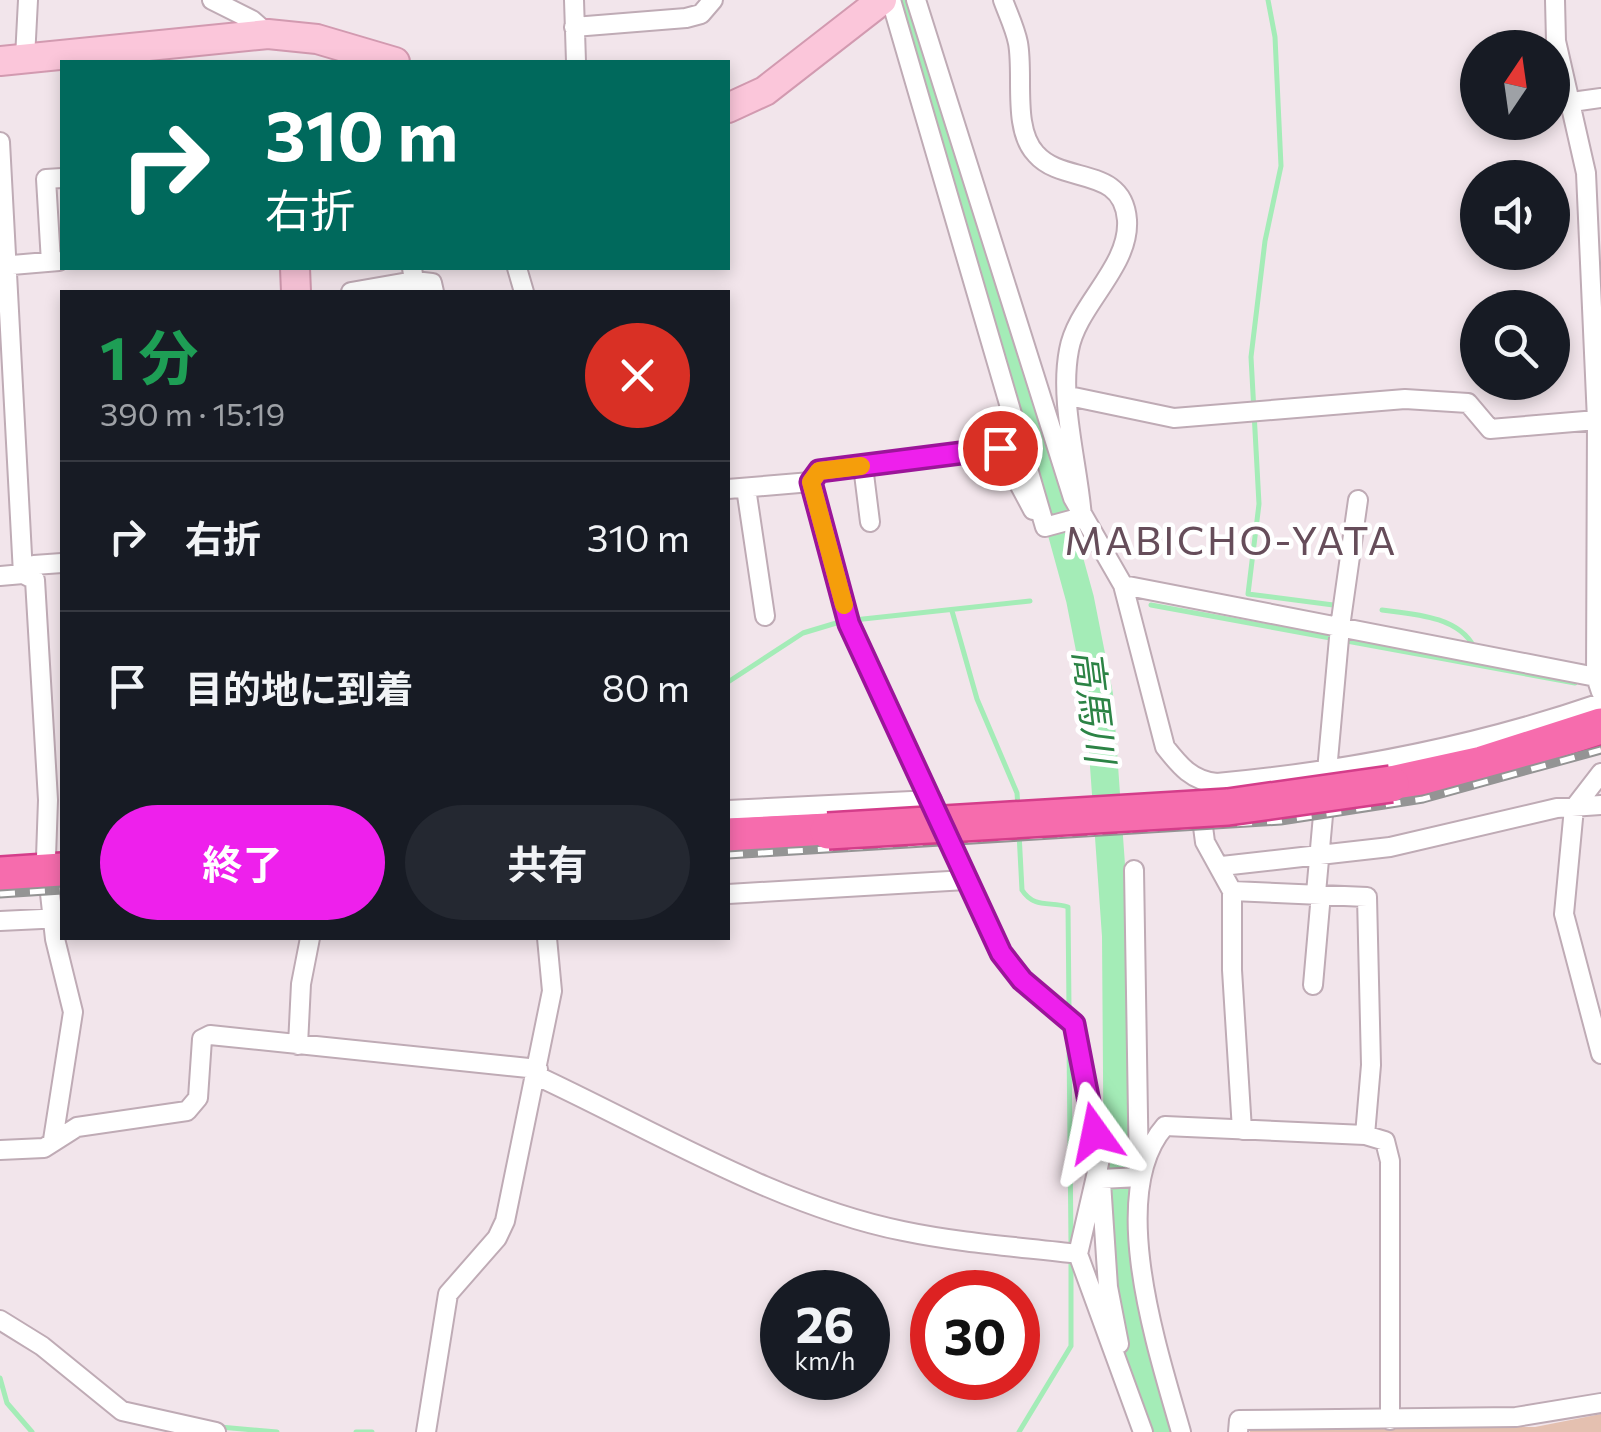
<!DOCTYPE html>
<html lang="ja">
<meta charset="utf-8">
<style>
:root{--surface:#171b24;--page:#242831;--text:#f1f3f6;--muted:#9ea1a6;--line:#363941;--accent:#ee20ec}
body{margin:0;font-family:Commissioner,"Noto Sans JP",sans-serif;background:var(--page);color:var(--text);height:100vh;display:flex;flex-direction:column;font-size:38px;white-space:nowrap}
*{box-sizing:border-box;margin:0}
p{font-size:32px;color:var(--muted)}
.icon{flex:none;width:55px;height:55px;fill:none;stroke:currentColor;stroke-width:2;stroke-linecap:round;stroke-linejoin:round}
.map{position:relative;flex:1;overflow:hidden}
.panel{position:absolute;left:60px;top:290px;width:670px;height:650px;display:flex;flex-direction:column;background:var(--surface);border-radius:0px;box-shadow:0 5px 15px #0003}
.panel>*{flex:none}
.hud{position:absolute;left:60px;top:60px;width:670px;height:210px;border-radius:0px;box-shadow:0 5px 15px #0003;background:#00695c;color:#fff;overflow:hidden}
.needle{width:65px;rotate:13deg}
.controls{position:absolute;left:1460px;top:30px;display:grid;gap:20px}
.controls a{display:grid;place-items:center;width:110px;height:110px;border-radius:50%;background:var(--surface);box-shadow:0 5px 15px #0003;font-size:50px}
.speed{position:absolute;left:760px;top:1270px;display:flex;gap:20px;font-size:50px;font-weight:700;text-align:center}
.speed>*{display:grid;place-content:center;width:130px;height:130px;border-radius:50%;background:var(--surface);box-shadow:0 5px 15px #0003;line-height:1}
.speed small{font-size:25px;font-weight:400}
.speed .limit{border:15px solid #d22;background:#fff;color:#111}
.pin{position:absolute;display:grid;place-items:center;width:85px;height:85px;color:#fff;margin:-42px;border:5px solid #fff;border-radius:50%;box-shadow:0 2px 10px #0007}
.me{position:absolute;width:110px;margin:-55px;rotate:348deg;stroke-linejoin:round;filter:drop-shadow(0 0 8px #0008)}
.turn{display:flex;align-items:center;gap:35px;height:210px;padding:0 40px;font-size:45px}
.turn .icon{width:130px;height:130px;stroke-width:2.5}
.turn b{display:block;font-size:70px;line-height:85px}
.round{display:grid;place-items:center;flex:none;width:105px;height:105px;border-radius:52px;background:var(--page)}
.headline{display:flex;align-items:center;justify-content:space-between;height:170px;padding:0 40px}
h1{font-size:60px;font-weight:700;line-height:75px;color:#1e9e55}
.primary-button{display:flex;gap:20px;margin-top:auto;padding:20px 40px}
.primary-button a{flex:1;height:115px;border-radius:60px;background:var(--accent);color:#fff;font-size:40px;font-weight:700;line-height:115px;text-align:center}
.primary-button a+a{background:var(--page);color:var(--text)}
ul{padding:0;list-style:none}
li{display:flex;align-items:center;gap:30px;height:150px;padding:0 40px;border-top:2px solid var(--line)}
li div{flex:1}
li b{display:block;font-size:38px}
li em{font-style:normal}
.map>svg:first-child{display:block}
.park{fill:url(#park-tufts)}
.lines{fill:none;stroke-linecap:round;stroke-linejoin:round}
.stream{stroke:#a4ecb7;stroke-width:5}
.river{stroke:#a4ecb7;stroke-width:28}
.street-casing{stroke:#bfabb5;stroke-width:22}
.secondary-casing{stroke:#d29ab0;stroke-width:32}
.highway-casing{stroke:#d43d8a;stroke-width:40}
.street{stroke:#fff;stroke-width:18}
.secondary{stroke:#fbc6da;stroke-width:28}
.highway{stroke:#f66cad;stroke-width:35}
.rail-casing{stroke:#949494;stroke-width:9}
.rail{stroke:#fff;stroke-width:5;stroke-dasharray:15;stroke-linecap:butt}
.highway-bridge-casing{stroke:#d43d8a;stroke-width:40;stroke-linecap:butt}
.highway-bridge{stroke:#f66cad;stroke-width:35}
.route-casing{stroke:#9b1599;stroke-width:25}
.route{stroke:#ee20ec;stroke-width:18}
.slow{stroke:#f59e0b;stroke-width:18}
.labels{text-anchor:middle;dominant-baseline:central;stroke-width:9;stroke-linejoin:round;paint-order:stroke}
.water-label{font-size:38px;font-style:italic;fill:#2c8345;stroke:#fff}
.quarter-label{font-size:40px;letter-spacing:2.5px;fill:#664d5a;stroke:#fff}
</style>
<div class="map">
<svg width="1601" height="1432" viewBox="0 0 1601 1432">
<defs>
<pattern id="park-tufts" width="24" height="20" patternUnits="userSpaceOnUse" patternTransform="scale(2.5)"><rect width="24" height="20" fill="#e4c0b0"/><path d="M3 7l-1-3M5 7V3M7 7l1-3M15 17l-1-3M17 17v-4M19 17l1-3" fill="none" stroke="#ba9d90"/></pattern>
</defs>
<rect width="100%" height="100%" fill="#f2e5eb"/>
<path class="park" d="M1601,1414V1432H1250L1249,1428L1535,1427Z"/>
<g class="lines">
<path class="stream" d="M1268,0L1275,37L1281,166L1265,241L1251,357L1259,504L1248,594L1341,606
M1074,599H1087
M1151,605L1575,683
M1382,610C1413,614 1458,616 1474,647
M952,611L977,699L1017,793L1018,807
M854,620L1030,601
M728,682L803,633L843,621
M1019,833L1022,890C1034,909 1051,901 1068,907L1069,1008
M1069,1043L1071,1243
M0,1378L7,1403L32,1432
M220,1427L277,1432
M356,1432H372
M1019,1432L1071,1346V1262"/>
<path class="river" d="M903,0L1001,312L1080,599L1099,695L1116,936L1118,1209L1132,1332L1162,1432"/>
<defs>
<path id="street" d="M212,0L252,20L268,34
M574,0L576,62
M891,0L1045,527
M916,0L1073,498L1123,585L1165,747C1180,766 1192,781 1217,783C1348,771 1476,746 1601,703
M1003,0C1008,14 1015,28 1018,43C1024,75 1012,129 1036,154C1063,185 1123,165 1127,220C1130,267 1077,305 1069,350C1059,402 1078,464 1082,517L1045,527
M1555,0L1556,41L1586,173L1597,420L1596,677L1601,692
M574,27L686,18L701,14L713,0
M25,58L28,0
M1572,102L1601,98
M0,142L23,574
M51,262L46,179L62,178
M0,266L59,261
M412,268L414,281L432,283L434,292
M517,268L524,292
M351,292L414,281
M1069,396L1174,418L1405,399L1468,403L1490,429L1597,420
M863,466L870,522
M811,482L819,471L1000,448L1033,510
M746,488L765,616
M728,489L811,482L849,624L1001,953L1022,980L1074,1024L1100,1159L1078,1254L1143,1432
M23,574L34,565L62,563
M0,576L23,574L35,580L48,800L46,857L55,939L73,1012L53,1140
M1123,585L1596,677
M1601,773L1574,808L1564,914L1601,1054
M1200,804L1205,842L1232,891V970L1242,1130
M728,810L932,800
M1222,866L1390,847L1557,808L1601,805
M1232,891L1367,897L1371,1065L1365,1135
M1316,893L1340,627L1358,500
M728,894L966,880
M0,921L62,918
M1313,985L1321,894
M298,1045L301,984L310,938
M537,1076C653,1130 778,1206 903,1231C960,1243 1020,1247 1078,1254
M0,1150L44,1148L77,1127L187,1111L198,1098L202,1039L210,1035L538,1069
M1101,1179L1139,1177L1134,870
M1101,1182L1108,1287L1119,1344
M0,1320L42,1346L122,1411L216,1432
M426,1432L448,1294L497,1238L505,1221L552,991L547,938
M1181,1432C1159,1354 1105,1194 1165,1126L1365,1135L1385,1141L1390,1161V1420
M1238,1432L1239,1420L1516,1417L1601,1403"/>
<path id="secondary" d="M0,61L268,34L317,39L395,62
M728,108L765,91L882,0
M295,268L296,292"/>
<path id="highway" d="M1391,784L1482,764L1601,726
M728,836L828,831
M0,875L62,871"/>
</defs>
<use href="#street" class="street-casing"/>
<use href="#secondary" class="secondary-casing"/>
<use href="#highway" class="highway-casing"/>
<use href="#street" class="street"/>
<use href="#secondary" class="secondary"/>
<use href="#highway" class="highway"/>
<defs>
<path id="rail" d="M728,855L1281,821L1423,799L1601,750
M0,894L62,890"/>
</defs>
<use href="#rail" class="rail-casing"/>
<use href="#rail" class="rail"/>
<defs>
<path id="highway-bridge" d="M828,831L1228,807L1391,784"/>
</defs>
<use href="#highway-bridge" class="highway-bridge-casing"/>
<use href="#highway-bridge" class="highway-bridge"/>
</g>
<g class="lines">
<defs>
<path id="route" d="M1000,448L819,471L811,482L849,624L1001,953L1022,980L1074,1024L1095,1133"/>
</defs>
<use href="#route" class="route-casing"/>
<use href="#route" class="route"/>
<path class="slow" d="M844,605L811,482L819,471L861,466"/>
</g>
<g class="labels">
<g class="water-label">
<text transform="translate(1096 706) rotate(83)">高馬川</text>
</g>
<g class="quarter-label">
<text x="1231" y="538">MABICHO-YATA</text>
</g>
</g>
</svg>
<div class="controls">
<a><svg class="needle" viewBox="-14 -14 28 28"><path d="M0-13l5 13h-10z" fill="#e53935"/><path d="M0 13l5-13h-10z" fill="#9ea1a6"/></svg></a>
<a><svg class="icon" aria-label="sound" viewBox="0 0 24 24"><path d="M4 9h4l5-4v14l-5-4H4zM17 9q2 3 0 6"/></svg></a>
<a><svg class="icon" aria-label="search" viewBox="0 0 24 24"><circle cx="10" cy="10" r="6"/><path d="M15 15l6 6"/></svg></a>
</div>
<div class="speed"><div>26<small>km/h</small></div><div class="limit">30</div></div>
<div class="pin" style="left:1000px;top:448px;background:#d93025"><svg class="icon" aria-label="arrive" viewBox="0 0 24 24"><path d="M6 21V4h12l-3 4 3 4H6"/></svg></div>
<svg class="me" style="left:1095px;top:1133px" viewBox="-20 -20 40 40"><path d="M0-17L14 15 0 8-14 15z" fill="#ee20ec" stroke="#fff" stroke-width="4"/></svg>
<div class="hud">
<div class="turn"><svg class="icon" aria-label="right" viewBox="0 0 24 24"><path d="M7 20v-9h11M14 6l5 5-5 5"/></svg><div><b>310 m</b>右折</div></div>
</div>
<section class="panel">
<div class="headline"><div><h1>1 分</h1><p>390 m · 15:19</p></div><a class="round" style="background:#d93025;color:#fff"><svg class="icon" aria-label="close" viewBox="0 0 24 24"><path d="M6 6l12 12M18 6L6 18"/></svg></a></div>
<ul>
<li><svg class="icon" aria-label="right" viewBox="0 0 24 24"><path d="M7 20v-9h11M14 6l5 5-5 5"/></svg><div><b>右折</b></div><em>310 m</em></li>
<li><svg class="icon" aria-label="arrive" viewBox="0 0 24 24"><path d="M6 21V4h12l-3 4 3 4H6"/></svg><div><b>目的地に到着</b></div><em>80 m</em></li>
</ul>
<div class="primary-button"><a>終了</a><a>共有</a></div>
</section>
</div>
